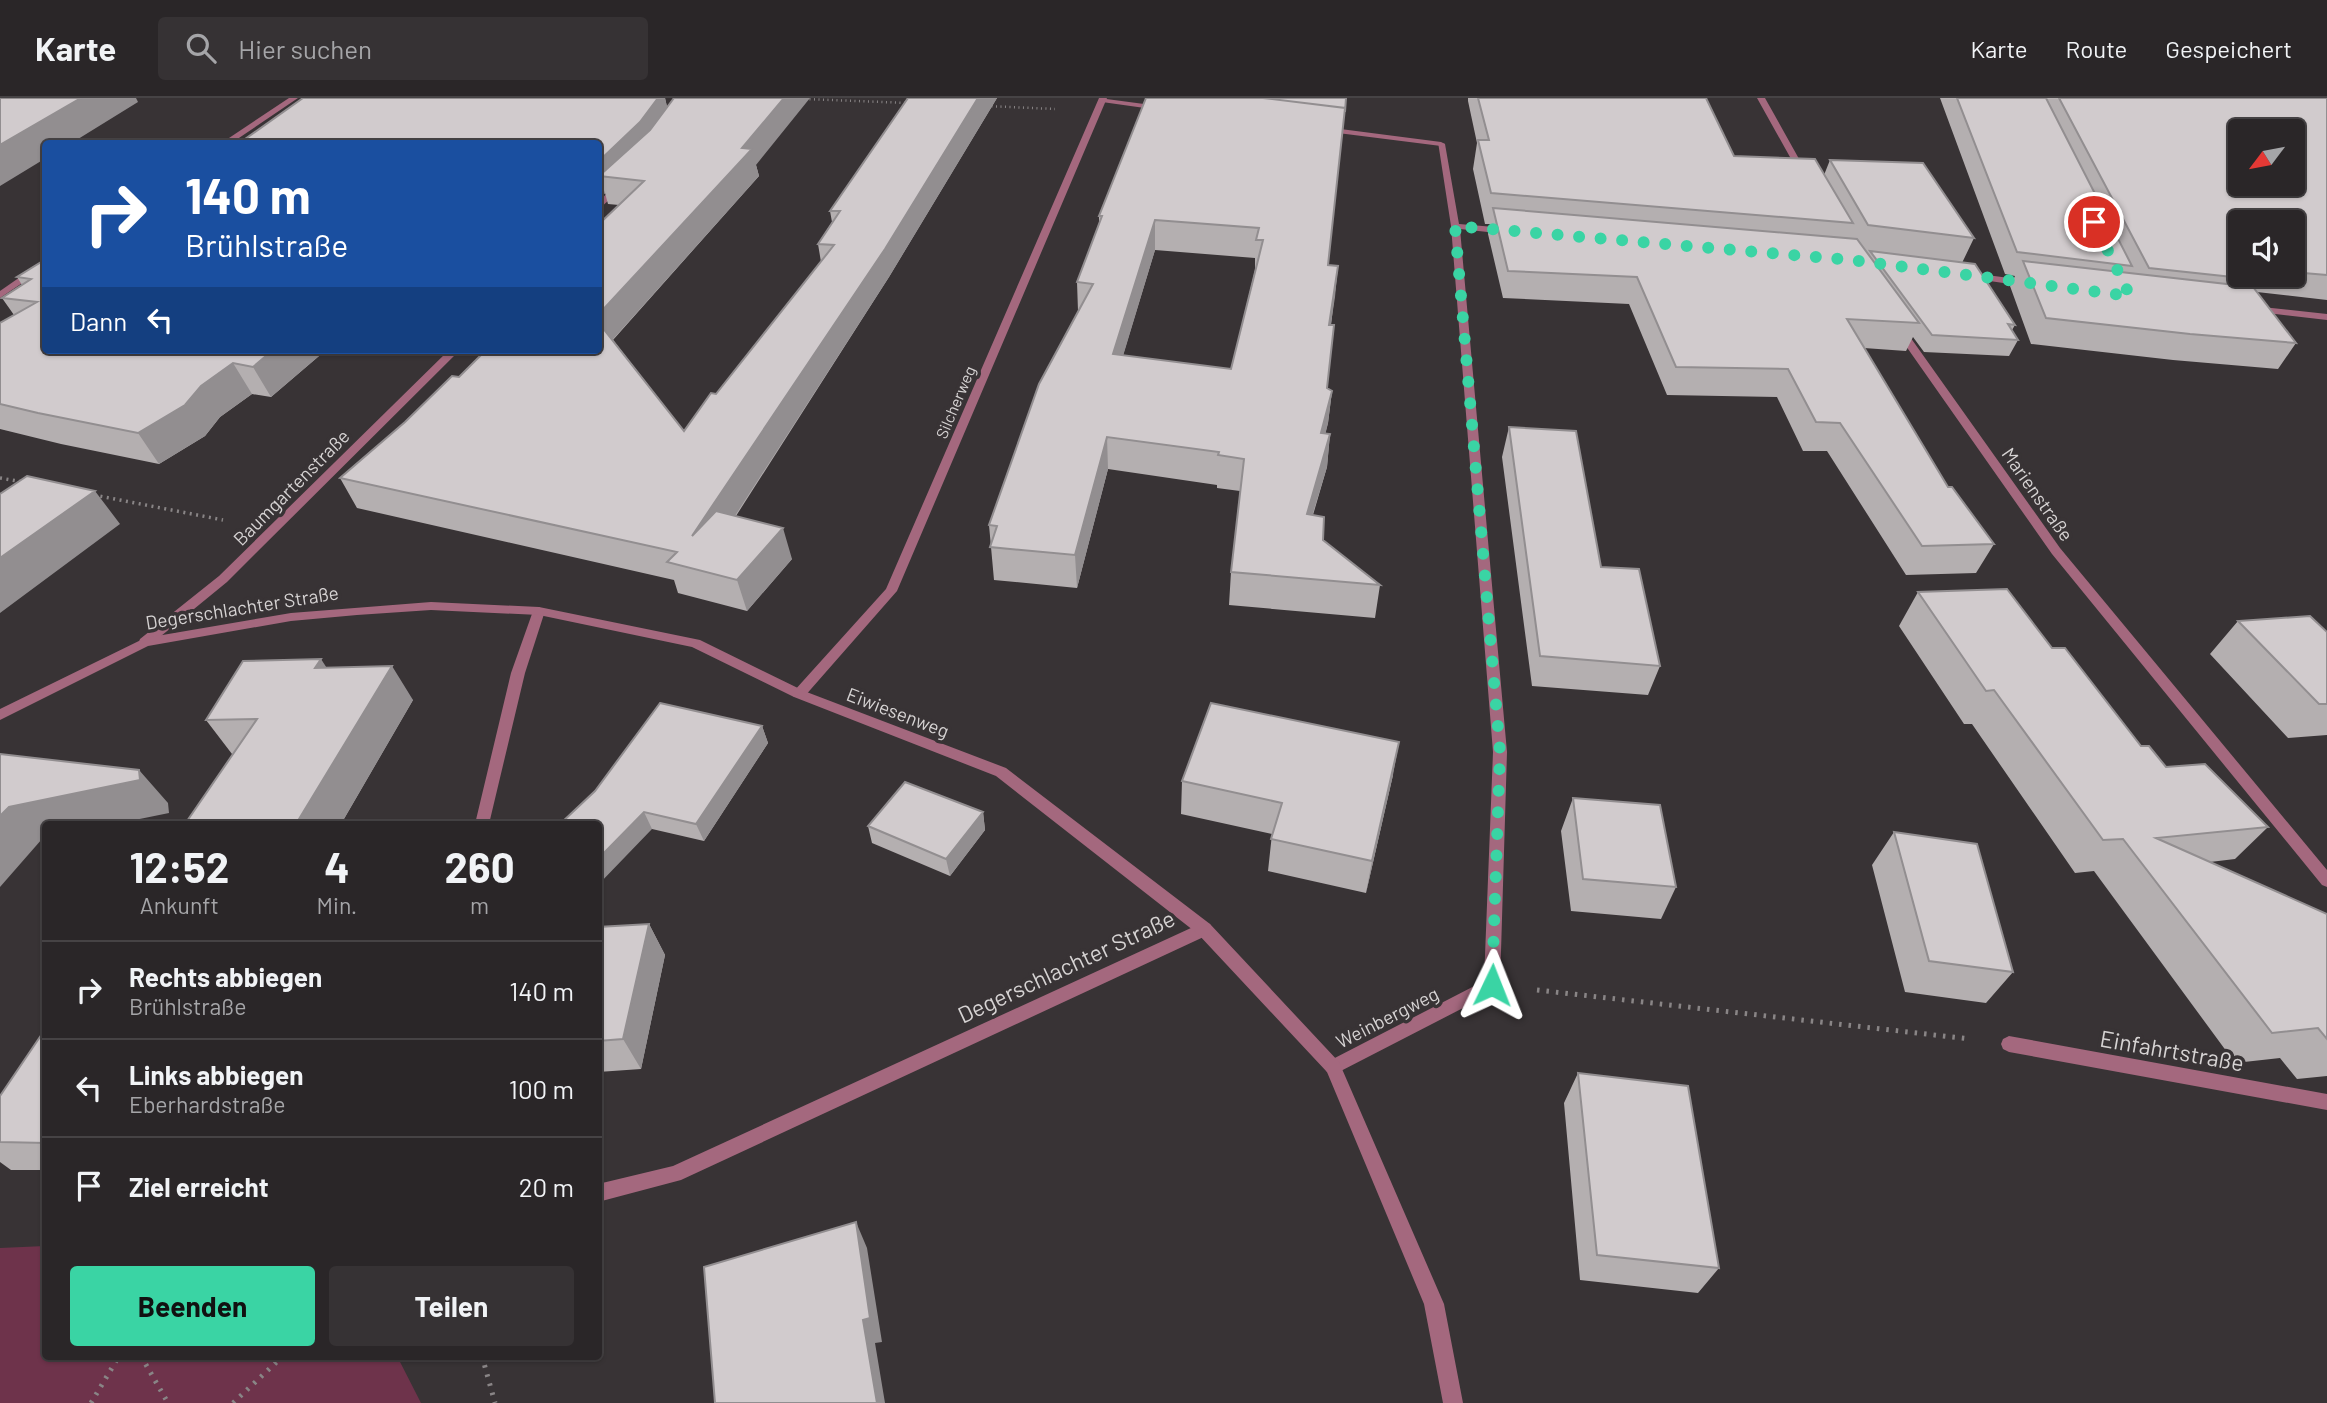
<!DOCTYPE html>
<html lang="de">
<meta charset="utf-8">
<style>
:root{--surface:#2a2628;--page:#363234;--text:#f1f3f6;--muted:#a5a5a8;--line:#464345;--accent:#3ad4a4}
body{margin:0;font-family:Barlow,sans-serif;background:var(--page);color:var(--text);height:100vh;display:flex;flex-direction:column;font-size:26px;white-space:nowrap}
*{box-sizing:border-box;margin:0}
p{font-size:23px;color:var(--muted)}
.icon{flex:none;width:38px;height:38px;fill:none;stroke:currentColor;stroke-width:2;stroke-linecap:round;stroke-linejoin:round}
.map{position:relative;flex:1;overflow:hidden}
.panel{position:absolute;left:42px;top:723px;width:560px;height:539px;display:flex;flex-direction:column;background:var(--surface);border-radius:7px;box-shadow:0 2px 5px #0004,0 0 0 2px var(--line)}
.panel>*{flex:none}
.banner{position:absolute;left:42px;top:42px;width:560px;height:214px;border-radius:7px;box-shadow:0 2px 5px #0004,0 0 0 2px var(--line);background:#1a4fa0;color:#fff;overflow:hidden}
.needle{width:46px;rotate:238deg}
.tools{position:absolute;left:2228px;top:21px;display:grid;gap:14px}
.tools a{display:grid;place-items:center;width:77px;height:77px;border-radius:7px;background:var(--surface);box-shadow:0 2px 5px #0004,0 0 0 2px var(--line);font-size:35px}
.pin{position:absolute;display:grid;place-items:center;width:60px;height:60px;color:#fff;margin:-30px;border:4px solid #fff;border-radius:50%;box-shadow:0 2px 7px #0007}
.me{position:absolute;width:77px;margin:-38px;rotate:2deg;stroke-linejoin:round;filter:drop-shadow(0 0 5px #0008)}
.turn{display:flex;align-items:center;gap:24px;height:147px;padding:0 28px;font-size:32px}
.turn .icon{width:91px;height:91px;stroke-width:2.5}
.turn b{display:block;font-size:49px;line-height:60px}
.then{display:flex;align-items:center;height:66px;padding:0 28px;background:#0003;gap:14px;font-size:26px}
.eta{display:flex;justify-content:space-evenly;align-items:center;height:119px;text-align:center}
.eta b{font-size:42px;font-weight:700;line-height:49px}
.primary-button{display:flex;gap:14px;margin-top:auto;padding:14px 28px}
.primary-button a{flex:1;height:80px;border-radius:7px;background:var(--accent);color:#111;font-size:28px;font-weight:700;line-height:80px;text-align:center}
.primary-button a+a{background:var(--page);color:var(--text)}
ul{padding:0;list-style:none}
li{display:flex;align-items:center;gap:21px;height:98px;padding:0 28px;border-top:2px solid var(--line)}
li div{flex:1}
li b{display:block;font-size:26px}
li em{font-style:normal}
header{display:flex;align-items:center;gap:42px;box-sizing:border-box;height:98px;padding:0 35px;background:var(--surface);border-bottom:2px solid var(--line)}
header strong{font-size:33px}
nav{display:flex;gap:38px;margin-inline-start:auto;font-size:24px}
.search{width:490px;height:63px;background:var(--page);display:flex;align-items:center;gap:18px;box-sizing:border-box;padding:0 24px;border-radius:7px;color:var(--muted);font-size:26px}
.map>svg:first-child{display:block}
.green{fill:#6e334b}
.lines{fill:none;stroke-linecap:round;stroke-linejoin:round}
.path-far2{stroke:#898586;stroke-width:2.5;stroke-dasharray:1 3.5;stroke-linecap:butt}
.path-far1{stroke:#898586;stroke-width:3.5;stroke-dasharray:2 4.5;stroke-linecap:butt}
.path{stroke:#898586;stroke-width:5;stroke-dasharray:2.5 7;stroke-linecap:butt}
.service{fill:#a4687e;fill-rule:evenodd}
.minor{fill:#a4687e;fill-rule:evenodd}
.tertiary{fill:#a4687e;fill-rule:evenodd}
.wall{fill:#b4afb0;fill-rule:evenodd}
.shaded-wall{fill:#928e90}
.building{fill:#d1cbcd;stroke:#928e90;stroke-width:2;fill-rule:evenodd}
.route{stroke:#3ad4a4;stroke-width:12;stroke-dasharray:0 21.6}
.labels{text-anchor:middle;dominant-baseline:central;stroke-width:7;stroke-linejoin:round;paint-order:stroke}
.far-street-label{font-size:16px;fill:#d6d3d3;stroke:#383335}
.street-label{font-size:19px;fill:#d6d3d3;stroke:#383335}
.near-street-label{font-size:23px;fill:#d6d3d3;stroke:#383335}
</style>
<header>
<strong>Karte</strong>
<div class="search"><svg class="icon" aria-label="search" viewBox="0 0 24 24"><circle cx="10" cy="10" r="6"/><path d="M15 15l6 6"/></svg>Hier suchen</div>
<nav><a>Karte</a><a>Route</a><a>Gespeichert</a></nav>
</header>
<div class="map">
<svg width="2327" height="1305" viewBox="0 0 2327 1305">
<rect width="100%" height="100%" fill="#383335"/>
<path class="green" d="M45,1148L46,1258H397L421,1305H0V1150Z"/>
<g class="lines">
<path class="path-far2" d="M805,1L908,5
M987,8L1055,11"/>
<path class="path-far1" d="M0,380L23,384
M94,397L223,422"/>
<path class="path" d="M1537,892L1970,941
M141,1258L168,1305
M482,1258L495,1305
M91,1305L119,1258
M233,1305L283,1258"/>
<path class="service" d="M1099,0L1159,8L1163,10L1159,12L1102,4H1099Z
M1325,29L1441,44L1445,46L1441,48L1322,33L1321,31Z"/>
<path class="minor" d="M289,0H298L230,46H220Z
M1099,0H1107L897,493L804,599H794L792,596L794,593L886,491Z
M1757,0H1765L1808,77L1807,79L1800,77Z
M1438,44L1445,46L1459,126L1506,130L1510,133L1506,136L1460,131L1507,654L1500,887L1498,892L1333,977L1327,974L1324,969L1327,964L1484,883L1493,654L1451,128Z
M615,88L622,90L598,112V104Z
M46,161V169L0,200V193Z
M1965,174L2031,183L2036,186L2031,189L1962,179V175Z
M2253,208L2327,216V222L2250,213V209Z
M1895,229H1903L2060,450L2327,772V789L2322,787L2052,456L1894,231Z
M449,252H460L227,484L150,547H140L139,544L140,541L219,478Z
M539,509L545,513L525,575L489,726H475L511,575L533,513Z
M1204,824L1210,826L1212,831L1210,836L681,1082L598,1104V1086L673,1068Z
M2009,938L2327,996V1012L2009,954L2003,951L2001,946L2003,941Z"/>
<path class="tertiary" d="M431,504L539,509L700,542L804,593L1006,670L1210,826L1339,964L1444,1206L1463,1305H1443L1424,1206L1327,974L1198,836L996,678L794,599L692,549L539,517L431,512L357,517L291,523L148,548L0,622V611L145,540L291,515Z"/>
</g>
<path class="wall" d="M665,0L667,9L756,67L759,78L613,242L684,333L716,296L821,164L818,146L832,124L830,113L908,0H997L889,179L736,418L792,461L747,513L678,495L674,482L357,410L340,380L459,279L598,252V127L619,107L608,106L605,95L598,102V46Z
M1146,0L1329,168H1338L1331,227L1327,290L1332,293L1328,325L1325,336H1330L1327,369L1313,417L1323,442L1380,487L1375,520L1229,507L1231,474L1240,393L1217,390V387L1108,371L1077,490L994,482L989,427L1078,213L1077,184L1099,126V118ZM1155,152L1255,160V172L1231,271L1123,257Z
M1468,0H1706L1734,58L1824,77L1830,62L1974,140L1962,165L2015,227L2012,232L2018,242L2009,258L1924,254L1913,239L1906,253L1864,250L1948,389L1994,446L1976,475L1906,477L1827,353H1803L1777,299L1667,297L1629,206L1503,200L1488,136L1490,126H1485L1473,71L1477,45L1468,3Z
M1940,0H2327V202L2257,194L2296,245L2278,271L2173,262L2031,246L2010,188L2015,178L2005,176ZM2240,124H2292V177H2240Z
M46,161L317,253L319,258L271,299L252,296L220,319L205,338L159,366L61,346L0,331V225L14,217L2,200L22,187L17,179Z
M1509,329L1660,568L1648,597L1532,588L1502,359Z
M1918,494L2052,550L2141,648L2166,669L2268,729L2235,761L2210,764L2327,816V978L2297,981L2280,960L2235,965L2094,773L2075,775L1972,626H1964L1899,528Z
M2238,523L2327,534V637L2288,640L2210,556Z
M326,570L413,602L341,726H185L234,656H232L206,622Z
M762,628L768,645L704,743L652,731L598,726Z
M1393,677L1366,795L1268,773L1272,736L1181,716L1182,683Z
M1573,700L1676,789L1661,821L1571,813L1561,733Z
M983,714L985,732L950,778L872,745L868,728Z
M1894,734L2013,874L1986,905L1905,894L1872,767Z
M649,826L665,857L641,971L598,974V829Z
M46,930V1072H11L0,1064V998Z
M1578,975L1719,1170L1698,1195L1580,1182L1564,1005Z"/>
<path class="shaded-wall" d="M81,0H136L138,4L70,46H46V60L0,88V47Z
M658,0H665L670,21L599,78L605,95L598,102V64Z
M784,0H810L756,67L759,78L606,249L598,229V217Z
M978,0H997L889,179L702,469L692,438Z
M1155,122V152L1114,288L1113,256Z
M1338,168L1335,199L1326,258L1329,227Z
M273,252H318L317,253L319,258L271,299L253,269Z
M233,265L252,296L220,319L205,338L159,366L138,335Z
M1332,293L1328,325L1318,368L1321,335Z
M1330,336L1327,369L1303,448L1307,416Z
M1107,339L1108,371L1077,490L1075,457Z
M95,393L120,426L0,515V460Z
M783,430L792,461L747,513L737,482Z
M321,561L343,595L315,570Z
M392,568L413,602L341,726H296Z
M762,628L768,645L704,743L696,726Z
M1399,644L1393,677L1366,795L1372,763Z
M139,672L168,705L169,715L115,726H46V741H42L0,789V718L9,709Z
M644,714L652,731L598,787V761Z
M983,714L985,732L950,778L946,761Z
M649,826L665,857L641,971L623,941Z
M856,1124L867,1150L882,1244L875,1245L885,1305H877L863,1222Z"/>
<path class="building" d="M0,0H81L0,47Z
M303,0H658L640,24L598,64V46H238Z
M674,0H784L742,50L752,51L598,217V135L600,133H598V127L644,83L599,78L650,32Z
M908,0H978L885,151L692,438L716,413L783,430L737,482L667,464L677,454L340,380L405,324L452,278L459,279L486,252H598V224L684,333L711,295L716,296L834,147L818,146L840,113H830Z
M1146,0H1263L1345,10L1328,167L1338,168L1329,227H1334L1327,290L1332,293L1321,335L1330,336L1307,416L1324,419L1323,442L1380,487L1231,474L1244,361L1218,357L1219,354L1107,339L1075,457L990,449L997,428L989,427L1039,286L1093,186L1077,184L1102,118H1099ZM1155,122L1259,130L1256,142H1263L1231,271L1113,256Z
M1263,0H1346L1345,14V10Z
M1478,0H1706L1734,58L1815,61L1853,125L1491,95L1478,42H1489Z
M1957,0H2046L2132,168L2017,154Z
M2059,0H2327V177L2292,174V124H2240V168L2232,167L2242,180L2149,170ZM2240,33H2292V86H2240Z
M1830,62L1923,65L1974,140L1868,127Z
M1493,110L1857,141L1919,225L1847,221L1948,389H1952L1994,446L1922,448L1840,325L1816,324L1788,271L1676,269L1637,179L1508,173Z
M1870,153L1975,166L2015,227L2008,226L2018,242L1932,237Z
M46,161V252H273L253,269L233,265L201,288L185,307L138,335L38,315L0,306V225L37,204L2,200L31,181L17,179Z
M2023,163L2253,189L2296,245L2190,236L2046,220Z
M1509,329L1576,333L1601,469L1639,471L1660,568L1540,558Z
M27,378L95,393L0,460V396Z
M2007,491L2052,550H2065L2141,648H2149L2166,669L2205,666L2268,729L2156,740L2327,816V941L2318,930L2272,935L2123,741L2103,742L1994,592L1986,593L1918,494Z
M2310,518L2327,534V606H2319L2238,523Z
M321,561L315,570L392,568L296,726H185L257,621L206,622L243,563Z
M660,605L762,628L696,726L644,714L598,761V726H560L595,693Z
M1211,605L1399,644L1372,763L1271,741L1282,705L1182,683Z
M0,656L139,672L140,682L9,709L0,718Z
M905,684L983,714L946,761L868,728Z
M1573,700L1660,707L1676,789L1583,781Z
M1894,734L1977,746L2013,874L1929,863Z
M649,826L623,941L598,943V829Z
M46,930V1045L0,1044V998Z
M1578,975L1688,988L1719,1170L1597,1157Z
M856,1124L870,1220L863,1222L877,1305H715L704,1169Z"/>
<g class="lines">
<path class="route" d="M1492,887L1500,654L1455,128L1851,162L2130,198L2094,124"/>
</g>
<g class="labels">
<g class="far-street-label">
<text transform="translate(955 304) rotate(-67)">Silcherweg</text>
</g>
<g class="street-label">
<text transform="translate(291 389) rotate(-45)">Baumgartenstraße</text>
<text transform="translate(2038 396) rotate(55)">Marienstraße</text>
<text transform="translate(242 509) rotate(-9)">Degerschlachter Straße</text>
<text transform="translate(898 614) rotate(21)">Eiwiesenweg</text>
<text transform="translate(1387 919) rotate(-27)">Weinbergweg</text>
</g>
<g class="near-street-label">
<text transform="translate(1066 868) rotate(-25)">Degerschlachter Straße</text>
<text transform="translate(2172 952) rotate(10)">Einfahrtstraße</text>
</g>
</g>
</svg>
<div class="tools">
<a><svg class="needle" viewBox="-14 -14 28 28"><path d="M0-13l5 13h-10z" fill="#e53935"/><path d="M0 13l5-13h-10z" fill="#a5a5a8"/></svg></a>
<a><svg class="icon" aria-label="sound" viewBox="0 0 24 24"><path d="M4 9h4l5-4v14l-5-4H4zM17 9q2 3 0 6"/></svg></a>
</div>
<div class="pin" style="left:2094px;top:124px;background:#d93025"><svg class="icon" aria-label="arrive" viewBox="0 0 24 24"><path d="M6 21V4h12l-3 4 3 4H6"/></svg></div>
<svg class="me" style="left:1492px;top:887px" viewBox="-20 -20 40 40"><path d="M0-17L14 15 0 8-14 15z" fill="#3ad4a4" stroke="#fff" stroke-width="4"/></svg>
<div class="banner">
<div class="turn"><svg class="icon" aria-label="right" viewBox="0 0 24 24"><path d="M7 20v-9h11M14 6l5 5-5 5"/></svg><div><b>140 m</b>Brühlstraße</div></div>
<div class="then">Dann<svg class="icon" aria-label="left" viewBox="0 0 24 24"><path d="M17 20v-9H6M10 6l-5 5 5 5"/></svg></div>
</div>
<section class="panel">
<div class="eta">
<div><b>12:52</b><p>Ankunft</p></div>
<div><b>4</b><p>Min.</p></div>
<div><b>260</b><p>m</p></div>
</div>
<ul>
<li><svg class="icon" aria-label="right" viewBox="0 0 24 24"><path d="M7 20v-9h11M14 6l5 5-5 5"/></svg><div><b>Rechts abbiegen</b><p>Brühlstraße</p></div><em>140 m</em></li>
<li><svg class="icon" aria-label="left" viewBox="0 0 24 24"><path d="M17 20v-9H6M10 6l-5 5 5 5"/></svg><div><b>Links abbiegen</b><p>Eberhardstraße</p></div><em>100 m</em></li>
<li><svg class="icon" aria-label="arrive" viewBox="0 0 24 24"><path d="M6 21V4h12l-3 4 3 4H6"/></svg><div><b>Ziel erreicht</b></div><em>20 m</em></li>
</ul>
<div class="primary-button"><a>Beenden</a><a>Teilen</a></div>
</section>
</div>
